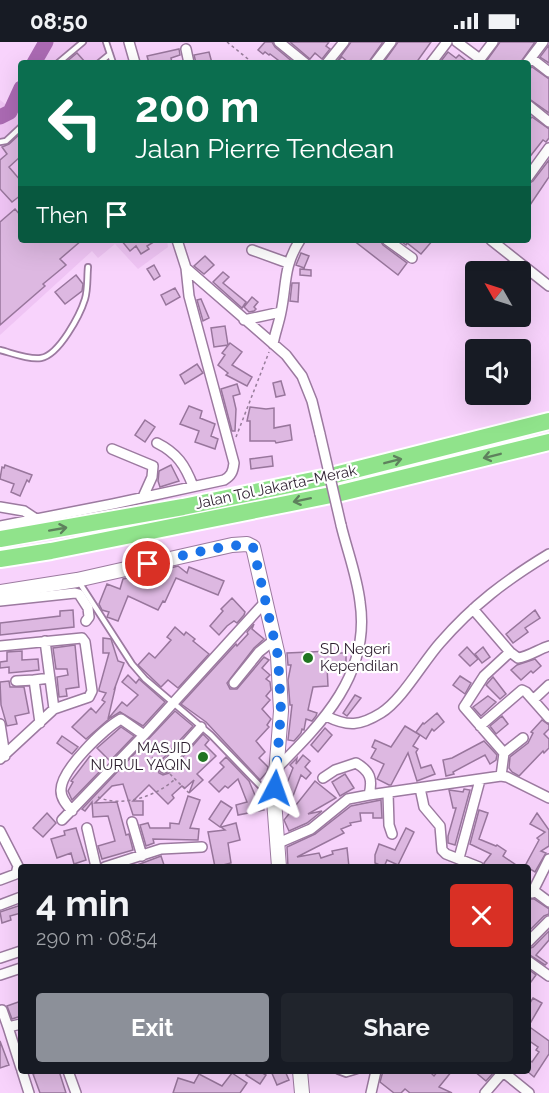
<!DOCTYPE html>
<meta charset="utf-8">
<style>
:root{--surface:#171b24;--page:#20242c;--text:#f1f3f6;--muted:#9ea1a6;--accent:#8c9099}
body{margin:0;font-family:Raleway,sans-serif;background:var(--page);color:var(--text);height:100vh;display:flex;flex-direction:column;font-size:22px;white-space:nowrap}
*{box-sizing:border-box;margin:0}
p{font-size:20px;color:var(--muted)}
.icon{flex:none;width:33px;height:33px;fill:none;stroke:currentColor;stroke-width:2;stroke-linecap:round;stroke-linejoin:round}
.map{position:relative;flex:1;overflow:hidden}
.drawer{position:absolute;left:18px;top:822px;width:513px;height:210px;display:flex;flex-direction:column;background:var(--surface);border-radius:6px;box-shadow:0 6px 24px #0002}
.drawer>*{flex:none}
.top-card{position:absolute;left:18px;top:18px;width:513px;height:183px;border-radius:6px;box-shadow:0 6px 24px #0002;background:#0b6e4f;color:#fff;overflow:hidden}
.needle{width:39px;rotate:309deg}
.controls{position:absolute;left:465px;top:219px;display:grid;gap:12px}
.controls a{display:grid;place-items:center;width:66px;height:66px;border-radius:6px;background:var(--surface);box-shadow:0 6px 24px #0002;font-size:30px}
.pin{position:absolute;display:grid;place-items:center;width:51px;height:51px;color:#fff;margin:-26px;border:3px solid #fff;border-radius:50%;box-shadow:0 2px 6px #0007}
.me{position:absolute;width:66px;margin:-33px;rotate:4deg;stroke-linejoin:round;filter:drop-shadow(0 0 4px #0008)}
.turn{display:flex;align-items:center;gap:21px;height:126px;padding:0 18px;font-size:27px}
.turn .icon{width:78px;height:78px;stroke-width:2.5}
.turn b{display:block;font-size:42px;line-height:51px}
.then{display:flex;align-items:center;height:57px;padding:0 18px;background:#0003;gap:12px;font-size:22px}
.round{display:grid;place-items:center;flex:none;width:63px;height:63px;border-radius:6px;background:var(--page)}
.overview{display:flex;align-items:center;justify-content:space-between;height:102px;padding:0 18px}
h1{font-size:36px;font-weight:700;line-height:45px}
.action{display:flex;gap:12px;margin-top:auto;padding:12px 18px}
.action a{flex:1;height:69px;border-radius:6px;background:var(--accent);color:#fff;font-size:24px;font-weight:700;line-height:69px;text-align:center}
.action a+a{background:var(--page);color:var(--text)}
.status{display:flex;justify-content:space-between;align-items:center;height:42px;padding:0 30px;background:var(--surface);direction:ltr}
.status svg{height:16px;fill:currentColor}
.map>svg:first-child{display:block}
.built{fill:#efc4f4}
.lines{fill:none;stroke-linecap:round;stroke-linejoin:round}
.river{stroke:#ab6ab3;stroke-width:15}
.building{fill:#ddb8e1;stroke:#98769c;stroke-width:1.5}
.lane-casing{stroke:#9c7aa0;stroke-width:8}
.street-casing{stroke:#9c7aa0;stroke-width:12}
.secondary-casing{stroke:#9c7aa0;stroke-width:16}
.highway-casing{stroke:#fff;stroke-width:20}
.path{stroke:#977d9a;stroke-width:1.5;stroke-dasharray:3 3;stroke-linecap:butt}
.lane{stroke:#fff;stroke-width:4.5}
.street{stroke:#fff;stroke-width:9}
.secondary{stroke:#fff;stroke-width:14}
.highway{stroke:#90e38b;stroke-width:16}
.street-bridge-casing{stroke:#9c7aa0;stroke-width:12;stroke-linecap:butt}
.street-bridge{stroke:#fff;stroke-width:9}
.oneway{stroke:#5e815d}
.route{stroke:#1a73e8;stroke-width:10;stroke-dasharray:0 18}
.poi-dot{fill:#207521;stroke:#fff;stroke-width:2}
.labels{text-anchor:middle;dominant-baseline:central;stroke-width:4.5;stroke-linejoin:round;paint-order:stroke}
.street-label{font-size:15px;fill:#2d1f2f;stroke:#fff}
.poi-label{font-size:15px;fill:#2d1f2f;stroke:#fff;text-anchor:start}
</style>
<div class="status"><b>08:50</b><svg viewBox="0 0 49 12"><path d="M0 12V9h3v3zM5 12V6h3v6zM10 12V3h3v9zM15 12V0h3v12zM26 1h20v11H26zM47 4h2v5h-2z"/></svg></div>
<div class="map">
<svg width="549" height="1051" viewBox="0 0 549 1051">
<rect width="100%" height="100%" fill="#f8d3fc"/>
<path class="built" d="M53,0H107L114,21H43Z
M0,58L18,72L21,67V198H167L168,205L138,227L115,202L98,216L92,209L0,293Z"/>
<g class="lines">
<path class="river" d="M34,21L46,0
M0,75L10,70L21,46"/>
</g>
<path class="building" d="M265,0H272L275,5L294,21H282L270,12L269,13L265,10L263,12L258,8Z
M290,0H329L326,4L330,7L322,17L315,11L310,17Z
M351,0H383L368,21H349L342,15L336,21Z
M398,0H431L416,21H383Z
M500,0H535L520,21H485Z
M549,3V21L540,15Z
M179,7L180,13L171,16L172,21H149L147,14Z
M209,10L212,21H196L194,13Z
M448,10L456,16L459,13L469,21H443L441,19Z
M77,11L86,21H65Z
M532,25L549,37V71L528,56V28Z
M532,75L549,87V96L546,100L543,98L528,117V79Z
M21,91V114L9,125L21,139V153L12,160L0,147V118L7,112L2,105L9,102Z
M549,118V135L528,166V142L533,139Z
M15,167L21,174V198H82L60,217L66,223L43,242L45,244L0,283V180Z
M121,198H157L147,204L149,207L141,212L136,204L130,209Z
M353,198H380L383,203L407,221L398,233Z
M399,198H433L421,212L407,201L406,203Z
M301,211L309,214L304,226L296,223Z
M205,214L214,223L204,232L194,224Z
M154,223L160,234L154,238L147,227Z
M300,227L311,228V234L300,233Z
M223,230L229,235L223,241L246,260L242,266L213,240Z
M76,233L83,242L82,249L65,262L55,250Z
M292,241H299L298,260L290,259Z
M175,246L180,255L166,263L161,253Z
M252,255L258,260L254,265L256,267L254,269L249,270L244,265Z
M201,257L209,276L203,279L197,258Z
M225,284L228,303L214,305L211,286Z
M230,301L242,310L232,323L252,335L247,344L226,333L228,331L218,323L225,313L222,311Z
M197,322L203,331L185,342L180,333Z
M281,339L285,353L276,355L273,341Z
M237,342L240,352L233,354L236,367L235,389H232L221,347Z
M189,364L202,369L200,376L215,382L211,394L218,397L215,407L195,400L199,389L180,382Z
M250,365L266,367L274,366V386L290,383L292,398L276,401L275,399H250V379H247Z
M145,378L155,385L145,400L135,393Z
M272,414L273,424L251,427L250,417Z
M5,423L32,433L29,440L27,438L20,454L11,450L14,442L0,437L2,425L4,426Z
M171,423L179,439L160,445L158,439L159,429Z
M178,524L187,531L189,525L224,539L218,553L176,536L165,560L163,559L158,568L128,554L118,579L107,575L109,570L102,568L99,562L107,542L120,547L123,537L155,530L162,533L167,527Z
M232,556L245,570L244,573L237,581L234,579L227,584L219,593L210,584L223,569L221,567Z
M73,568L74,585L0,593V581L60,574V569Z
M535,568L540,576L525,586L528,590L513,601L506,592Z
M254,582L252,587L264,597L254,606L227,641L230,647H237L264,615L269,618L262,626L270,633L266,637L270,640L271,648L266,654L270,658L262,667L271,677L267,683L269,685L256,699L265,710L259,716L268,725L267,730L260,738L206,680L181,662L236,602L237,604L248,592L247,590Z
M175,585L184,593L186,590L195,597L193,599L209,612L178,646L168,638L161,645L138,623L149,611L155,616L171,598L167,595Z
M103,596L111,597L118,619L124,621L114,648L115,647L108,677L122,660L127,664L138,653L122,640L128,633L136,641L139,637L165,660L143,684L120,670L110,676L86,697L72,685L91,666L96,671L105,660L102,658L106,651L99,649V647L109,611H103Z
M75,603L79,645L66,647L67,654L59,655L57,635L68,633L67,627H56L53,606Z
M467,605L478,617L470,624L459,613Z
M483,605L490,615L482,621L475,612Z
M22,609V618L38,617L39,628L9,631V625L0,626V620L7,619V610Z
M331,609L332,611H346V623L327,624L328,644L313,645L308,668L317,671L316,674L312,679L306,677L304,688L302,687L301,691L294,699L288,698L292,663H290L288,638L291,623H288L287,611Z
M535,617L541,624L533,631L531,629L521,638L511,628L517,623Z
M460,634L471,641L465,652L453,643Z
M493,635L506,652L500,657L486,643Z
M9,639L10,645H24L29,671L15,674L17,682L7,684L1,663L0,640Z
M355,653L361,656L347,674L343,671Z
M488,654L496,660L481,674L473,665Z
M175,669L193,684L159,721L157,725L159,731L163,733L169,731L203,692L209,698L205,703L216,714L197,732L203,738L189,751L194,738L185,746L182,744L172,753L174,756L168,762L149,743L133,759H143V773H133L123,742L112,744L95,761L117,760L126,793L129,792L133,808L102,817L98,804L115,799L108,774L93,775L92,760L85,769L82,767Z
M437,671L444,680L434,689L432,687L426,697L416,690L423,681L424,682Z
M502,674L508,682L496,692L490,684Z
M542,678L549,683V687L544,692L549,697V706L544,711L543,709L519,734L512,730L509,726L510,715L528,701L533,691L531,690Z
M405,684L420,693L413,704L418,707L416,710L421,726L431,723L435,732L417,739L408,711L391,743H389L377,737L384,722L371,716L376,707L372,705L375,698L391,705Z
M121,685L134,694L110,719L97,706Z
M325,686L332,693L318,710L311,703Z
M62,694L78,705L72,712L57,701Z
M484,699L497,713L496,718L490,722L485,713L453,730L454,732L446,734L443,718L452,716Z
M303,713L310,719L305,725L311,731L306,737L301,733L288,767L284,765L283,758L284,749L293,726L290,723L297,716L296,722Z
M90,714L105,724L72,758L68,749L73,740L71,739Z
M226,715L249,739L257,758L262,757L264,768L238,773L236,763L247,760L238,737L228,746L225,744L219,750L209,740L224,725L220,721Z
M345,732L354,746L340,754L332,740Z
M315,739L336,756L308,772L322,769L307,781L289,789L284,778Z
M464,747L470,748L455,803L448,801V794L456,766H453L449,748L463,750Z
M188,754L200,758L190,786L199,787L198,798L153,797L154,801L146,804L140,783L148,781L150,786H170V781L179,782Z
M381,758L382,776H373V771H360L361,779L350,781L351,783L341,787L344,791L297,815L319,811L321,816L333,812L332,809L347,806L349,825H288L287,805L315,792L351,764Z
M221,759L232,766L220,785L209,777Z
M479,768L488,771L479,797L496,804L497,803L506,809L503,814L519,825H486L484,821L491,812L470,802Z
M47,771L56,781L43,795L33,786Z
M537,771L549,788V804L541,809L546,811L535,830L525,824L539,798L537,796L545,790L530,782Z
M236,781L240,798L228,801L231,821L215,825L208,790L225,788L221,785Z
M76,786L86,818L74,822L71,811L57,816L51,797L65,793L64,789Z
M406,786L414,790L398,823L387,818L384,825L375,821V813L379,802L395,808Z
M161,814L164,823L158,825H132Z
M528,857H534L549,867V872L544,874L528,890Z
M21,863V871L10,874L11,878L2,881L0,870Z
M549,889V898L536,913L547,921L545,923L528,912V907L533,905Z
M528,927L536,933L528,944Z
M533,956L542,961L528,985V964Z
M21,959V974L12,977L7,964Z
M531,986L549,999V1012L534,1035L528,1030V1017L532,1020L539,1010L536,1008L538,1005L528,998V989Z
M0,999L9,1023L0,1026Z
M42,1029H59L66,1051H40L33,1032Z
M249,1029H259L266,1033L260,1042L246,1033Z
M271,1029H285L289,1038L277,1043Z
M383,1029H429L434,1034L438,1029H452L439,1045L452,1051H410L405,1047L401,1051H394L380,1040Z
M474,1029H495L486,1039Z
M232,1031L247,1041L240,1051H173L178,1036L194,1041L199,1032L222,1044Z"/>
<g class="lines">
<defs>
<path id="lane" d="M106,0L113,21
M58,21L83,0
M99,21L110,12
M0,100L6,99L21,85
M0,308C12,311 29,318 41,316C59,313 80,273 85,257C88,247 87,235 88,225
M79,540L132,622L145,637L211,693L272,756
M338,1029L346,1032L356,1029"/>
<path id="street" d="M129,0L135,21
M279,0L305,21
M457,0L480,17
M186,7L189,21
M531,16L549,30
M327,21L344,0
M375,21L391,0
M431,21L447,0
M477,21L493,0
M527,21L543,0
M528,63L549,80
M528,135L549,106
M177,198L186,226L286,313L302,334L312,359L320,392
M387,198L412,216
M491,198L549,244
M252,208L288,221
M244,278L281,270
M273,302C275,291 279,281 281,270C287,241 283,225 300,198
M157,401C177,411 185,423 193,444
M112,407L153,424L152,435L143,455
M0,465L24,469L36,477
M0,484L113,462L224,438C231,434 233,430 234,421L189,254L186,226
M0,559L75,551L79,552L88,566L89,575L86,579
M473,567L510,610L518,616C528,615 541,606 549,604
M45,599L54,667
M0,604L82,596L85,600L92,649L89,655L54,667L0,717
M16,639L34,638
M234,641L259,610L274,598
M533,658L549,643
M326,674C348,685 360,684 381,671C402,658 423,620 440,601C473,563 506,538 549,512
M40,681L34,638L50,636
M0,682L5,714
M480,684L522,648L526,650L549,676
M504,711L523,696
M164,726L201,685
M276,727C322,681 371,632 360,560C357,534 347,508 341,483
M501,734L504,711L464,665L484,634L510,610
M323,736L335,728L356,721C370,729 373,737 369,753
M420,746L424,765L440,784L442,808L446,812L479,825
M388,751L389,783L392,792
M72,769C67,763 61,757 61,749C60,728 105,686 121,677L144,693
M62,778L144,693L266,559
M132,780L142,814
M87,786L96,825
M0,789L18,824L16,832L0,838
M276,802L311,787L348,757L369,753L501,734L507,735L549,756
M459,816L480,738
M105,825L161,807L202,805
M533,848L549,860
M528,850L532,851L549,817
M0,863L21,855
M528,900L549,879
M0,916L21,909
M528,919L549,934
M0,933L21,926
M2,968L8,985
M21,982L8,985L21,1026
M22,1029L29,1051
M68,1029L76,1051
M502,1029L529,1051
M371,1051L376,1029
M485,1051L503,1030"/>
<path id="secondary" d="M0,550L77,538L232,503L247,502L253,505L278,614L281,669L274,758L279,825
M300,1029L302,1051"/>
<path id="highway" d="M0,497L183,465L323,436L549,379
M0,517L51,509L341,451L549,400"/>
</defs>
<use href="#lane" class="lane-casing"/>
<use href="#street" class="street-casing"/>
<use href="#secondary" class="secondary-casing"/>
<use href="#highway" class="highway-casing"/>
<path class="path" d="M227,0L253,21
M236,395L269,310
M152,715L158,721
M170,732L189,751
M98,755C122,766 157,754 175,737"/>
<use href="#lane" class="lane"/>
<use href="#street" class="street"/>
<use href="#secondary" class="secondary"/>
<use href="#highway" class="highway"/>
<defs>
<path id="street-bridge" d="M320,392L341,483"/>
</defs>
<use href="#street-bridge" class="street-bridge-casing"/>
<use href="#street-bridge" class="street-bridge"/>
</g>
<defs><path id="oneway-shaft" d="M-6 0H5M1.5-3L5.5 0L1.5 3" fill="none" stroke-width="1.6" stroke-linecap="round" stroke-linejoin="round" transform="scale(1.5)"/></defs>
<g class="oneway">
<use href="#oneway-shaft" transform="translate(492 414) rotate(166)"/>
<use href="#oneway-shaft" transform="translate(393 419) rotate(-14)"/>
<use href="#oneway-shaft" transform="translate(302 458) rotate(168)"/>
<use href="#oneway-shaft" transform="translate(58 487) rotate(-10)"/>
</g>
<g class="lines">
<path class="route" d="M148,522C167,518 240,497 253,505L278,614L281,669L275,746"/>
</g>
<g class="poi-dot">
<circle cx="308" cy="616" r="6"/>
<circle cx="203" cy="715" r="6"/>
</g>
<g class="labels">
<g class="street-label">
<text transform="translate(276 445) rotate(-12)">Jalan Tol Jakarta–Merak</text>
</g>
<g class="poi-label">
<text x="320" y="607">SD Negeri<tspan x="320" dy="17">Kependilan</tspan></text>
<text x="191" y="706" text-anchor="end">MASJID<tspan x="191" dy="17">NURUL YAQIN</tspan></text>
</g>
</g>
</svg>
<div class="controls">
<a><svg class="needle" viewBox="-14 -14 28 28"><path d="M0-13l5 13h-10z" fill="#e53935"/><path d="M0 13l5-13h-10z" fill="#9ea1a6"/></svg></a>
<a><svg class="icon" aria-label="sound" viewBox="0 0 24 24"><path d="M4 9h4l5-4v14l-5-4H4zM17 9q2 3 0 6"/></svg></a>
</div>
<div class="pin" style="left:148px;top:522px;background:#d93025"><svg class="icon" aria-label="arrive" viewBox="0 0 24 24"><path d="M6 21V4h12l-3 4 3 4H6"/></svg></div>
<svg class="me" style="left:275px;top:746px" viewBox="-20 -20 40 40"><path d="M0-17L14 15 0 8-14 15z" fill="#1a73e8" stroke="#fff" stroke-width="4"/></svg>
<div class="top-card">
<div class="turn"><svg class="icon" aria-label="left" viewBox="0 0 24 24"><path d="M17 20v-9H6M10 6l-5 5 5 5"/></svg><div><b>200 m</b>Jalan Pierre Tendean</div></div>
<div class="then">Then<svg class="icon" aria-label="arrive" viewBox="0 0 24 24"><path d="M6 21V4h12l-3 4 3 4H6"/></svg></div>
</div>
<section class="drawer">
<div class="overview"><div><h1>4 min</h1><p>290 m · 08:54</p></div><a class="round" style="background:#d93025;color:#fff"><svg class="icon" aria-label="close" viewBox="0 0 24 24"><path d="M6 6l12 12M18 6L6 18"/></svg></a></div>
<div class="action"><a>Exit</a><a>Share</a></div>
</section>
</div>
